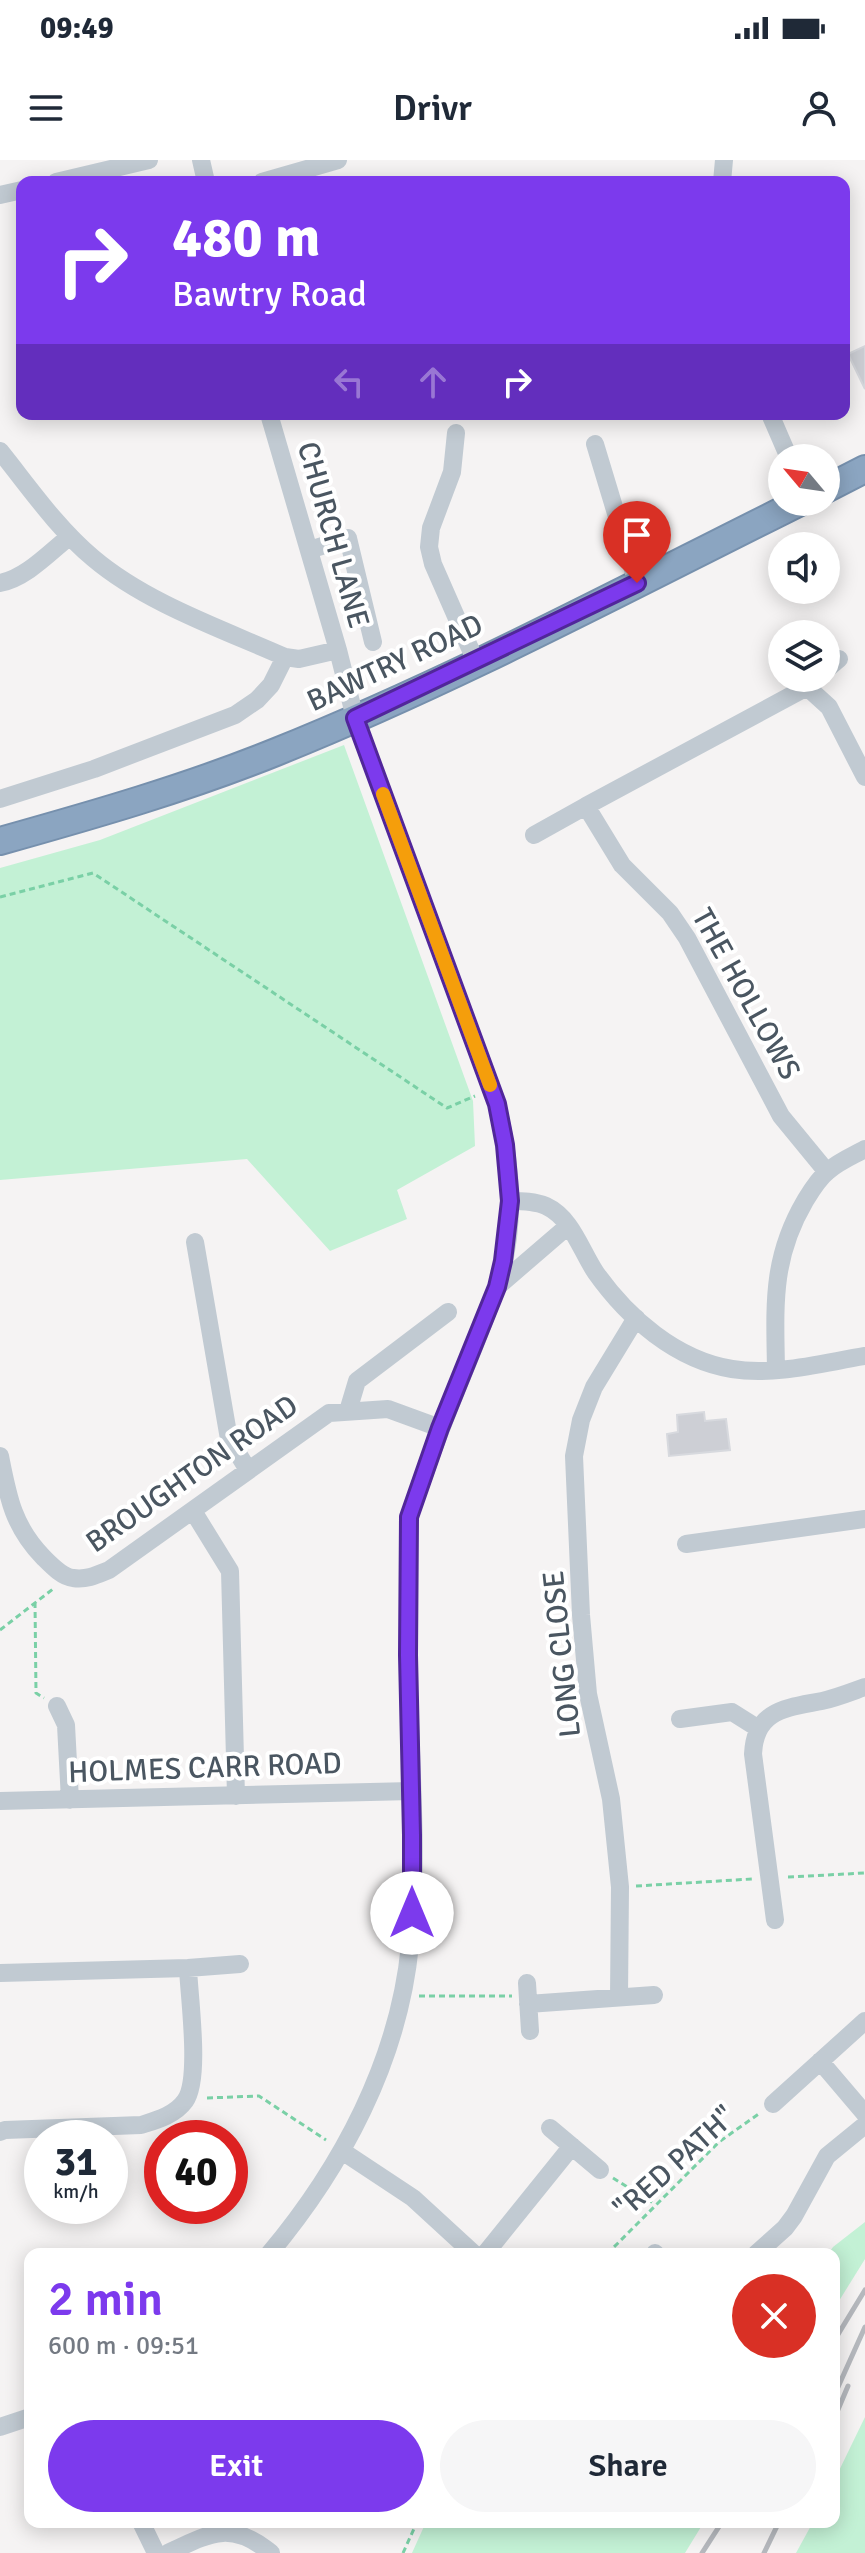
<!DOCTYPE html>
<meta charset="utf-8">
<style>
:root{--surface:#fff;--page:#f6f6f7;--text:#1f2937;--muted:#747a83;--accent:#7c3aed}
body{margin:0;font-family:Signika,sans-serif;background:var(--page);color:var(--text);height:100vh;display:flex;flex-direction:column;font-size:30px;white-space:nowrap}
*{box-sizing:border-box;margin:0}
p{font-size:26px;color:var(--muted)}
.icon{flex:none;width:44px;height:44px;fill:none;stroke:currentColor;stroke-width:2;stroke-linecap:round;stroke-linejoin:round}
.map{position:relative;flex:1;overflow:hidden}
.drawer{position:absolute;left:24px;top:2088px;width:816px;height:280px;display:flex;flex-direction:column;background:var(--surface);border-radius:16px;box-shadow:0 4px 20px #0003}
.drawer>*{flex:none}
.banner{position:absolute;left:16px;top:16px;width:834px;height:244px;border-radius:16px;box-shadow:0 4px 20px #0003;background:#7c3aed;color:#fff;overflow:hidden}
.needle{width:52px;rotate:299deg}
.tools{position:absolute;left:768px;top:284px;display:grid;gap:16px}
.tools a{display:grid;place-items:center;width:72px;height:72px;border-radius:50%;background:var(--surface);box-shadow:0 4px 20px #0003;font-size:40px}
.speed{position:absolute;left:24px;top:1960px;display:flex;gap:16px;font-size:40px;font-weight:700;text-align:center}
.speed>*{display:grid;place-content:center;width:104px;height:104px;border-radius:50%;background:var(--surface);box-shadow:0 4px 20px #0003;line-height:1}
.speed small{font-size:20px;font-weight:400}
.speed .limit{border:12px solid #d22;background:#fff;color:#111}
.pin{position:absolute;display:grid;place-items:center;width:68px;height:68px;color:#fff;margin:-82px -34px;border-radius:50% 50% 50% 0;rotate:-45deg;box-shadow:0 0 8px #0007}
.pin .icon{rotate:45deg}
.me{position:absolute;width:88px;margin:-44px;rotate:0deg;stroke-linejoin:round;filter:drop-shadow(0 0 6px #0008)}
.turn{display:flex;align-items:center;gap:28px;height:168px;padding:0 24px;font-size:36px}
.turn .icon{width:104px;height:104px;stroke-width:2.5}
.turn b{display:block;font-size:56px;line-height:68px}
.lanes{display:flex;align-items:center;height:76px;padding:0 24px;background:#0003;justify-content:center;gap:40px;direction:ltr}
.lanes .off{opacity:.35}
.round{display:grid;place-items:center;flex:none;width:84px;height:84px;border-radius:42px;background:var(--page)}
.headline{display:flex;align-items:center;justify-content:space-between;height:136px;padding:0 24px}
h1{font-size:48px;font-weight:600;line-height:60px;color:var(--accent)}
.action{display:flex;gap:16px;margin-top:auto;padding:16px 24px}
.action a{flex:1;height:92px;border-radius:48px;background:var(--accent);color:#fff;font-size:32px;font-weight:600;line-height:92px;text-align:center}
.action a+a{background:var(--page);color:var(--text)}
.status{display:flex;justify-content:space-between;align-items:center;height:56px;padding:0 40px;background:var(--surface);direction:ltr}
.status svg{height:22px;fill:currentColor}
header{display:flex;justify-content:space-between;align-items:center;height:104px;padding:0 24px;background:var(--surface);font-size:36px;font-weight:600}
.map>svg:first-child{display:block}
.green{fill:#c3f1d5}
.building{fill:#cdcfd5;stroke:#d7d9de;stroke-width:2}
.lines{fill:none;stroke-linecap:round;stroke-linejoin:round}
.highway-casing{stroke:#7690ad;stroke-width:30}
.path{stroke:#7ad0a6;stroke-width:3;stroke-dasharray:6 4;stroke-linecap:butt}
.minor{stroke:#c1cad2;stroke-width:18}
.highway{stroke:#8ba5c1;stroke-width:26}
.rail{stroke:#b5b8bd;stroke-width:5}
.route-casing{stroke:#51269a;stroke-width:20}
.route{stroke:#7c3aed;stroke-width:14}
.slow{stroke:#f59e0b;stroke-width:14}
.labels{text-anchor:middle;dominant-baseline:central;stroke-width:8;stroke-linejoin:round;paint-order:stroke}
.street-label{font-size:30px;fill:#4a5661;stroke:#fff}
</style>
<div class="status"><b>09:49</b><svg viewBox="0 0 49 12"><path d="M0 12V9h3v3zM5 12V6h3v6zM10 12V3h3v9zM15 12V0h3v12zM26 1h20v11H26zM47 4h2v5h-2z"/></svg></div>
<header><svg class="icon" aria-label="menu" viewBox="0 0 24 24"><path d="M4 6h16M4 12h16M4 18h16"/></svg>Drivr<svg class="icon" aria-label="person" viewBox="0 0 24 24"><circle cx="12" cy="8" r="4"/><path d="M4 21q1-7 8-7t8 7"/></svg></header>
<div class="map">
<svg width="865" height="2393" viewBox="0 0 865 2393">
<rect width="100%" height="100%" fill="#f5f3f3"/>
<path class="green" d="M344,585L473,941L475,986L397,1030L407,1059L330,1091L247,999L0,1020V708L100,680Z
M865,2062V2099L834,2149V2094H828L833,2087Z
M865,2257V2393H796L813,2362H834V2321Z
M426,2362H704L685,2393H412Z"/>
<path class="building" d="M865,186V229L848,194Z
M704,1252L705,1261L726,1259L730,1290L669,1296L667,1274L678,1272L677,1255Z"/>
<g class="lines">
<defs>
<path id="highway" d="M826,329L865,309
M0,681C93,655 187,628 276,592C455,520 627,428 800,342"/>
</defs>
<use href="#highway" class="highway-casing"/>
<path class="path" d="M0,737L93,713L447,948L475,936
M35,1442L36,1533L44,1538
M0,1470L53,1429
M788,1717L865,1713
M636,1726L752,1719
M419,1836H512
M207,1938L259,1936L326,1980
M613,2018L655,2044
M607,2094L719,1982L760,1953
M403,2393L417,2362"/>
<path class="minor" d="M201,0L206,22
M56,22L149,0
M262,22L338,0
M722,22L724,0
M0,35L22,30
M269,254L338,490L355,558L497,944C512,1003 517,1071 496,1129C475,1190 447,1248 426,1310C421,1325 414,1340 410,1355C406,1372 409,1393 409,1410C409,1450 408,1490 409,1531C411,1613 418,1703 410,1785C399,1900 342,2007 269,2094
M770,254L789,298
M456,273L452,312L431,368L429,387L433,404L476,502
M595,284L637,423
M0,291C29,327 57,368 93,398C146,443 222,469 285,497L299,499L338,490
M309,390L348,378L373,482
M0,423C26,418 49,393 69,377
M826,510L839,499
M0,639L94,609L235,555L257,540L271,525L285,497
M534,675L586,646
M827,1012L781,956L687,778L670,753L622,705L586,646L807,527L829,547L865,617
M510,1041C522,1041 535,1041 546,1046C572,1058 581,1091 596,1113C628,1158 676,1200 732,1209C775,1216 822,1203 865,1196
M195,1082L229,1279L248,1310
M497,1127L568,1066
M776,1210C775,1146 771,1099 805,1041C811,1031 818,1019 828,1011C838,1002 852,996 865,989
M348,1251L357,1221L448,1152
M0,1296C8,1337 13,1366 43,1397C51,1405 62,1417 73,1418C87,1420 97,1415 109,1410L329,1253L388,1249L440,1268
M193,1351L230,1411L236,1636
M686,1384L865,1359
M57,1546L66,1565L70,1640
M680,1559L732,1552L759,1569
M0,1641L412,1631
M775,1760L753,1594C755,1549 787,1548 822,1541C836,1538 851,1532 865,1527
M0,1813L188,1808L240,1804
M527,1823L530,1871
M619,1837L620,1727L611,1639L588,1534L581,1455L574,1296L581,1260L594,1227L636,1158
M528,1844L654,1835
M820,1901L865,1954
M773,1944L865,1861
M550,1968L600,2010
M0,1972L5,1970L141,1965C157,1960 175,1955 185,1941C201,1920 189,1836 188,1808
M342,1991L413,2038L474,2094
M655,2093L656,2094
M485,2094L572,1986
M756,2094L785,2068L794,2056L827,1996L865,1965
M0,2267L30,2257
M141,2362L156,2393
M168,2393C210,2373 231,2360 271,2393"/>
<use href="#highway" class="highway"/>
<path class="rail" d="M834,2181L865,2130
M834,2236L865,2167
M834,2259L848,2226
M702,2393L722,2362
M764,2393L779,2362"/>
</g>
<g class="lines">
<defs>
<path id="route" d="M412,1753V1675L408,1495L409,1357L440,1268L497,1127L503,1101L510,1041L505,985L497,944L355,558L637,423"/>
</defs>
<use href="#route" class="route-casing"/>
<use href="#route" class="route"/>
<path class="slow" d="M383,634L490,925"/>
</g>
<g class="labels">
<g class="street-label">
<text transform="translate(333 375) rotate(74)">CHURCH LANE</text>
<text transform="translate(395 503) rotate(-25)">BAWTRY ROAD</text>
<text transform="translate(746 834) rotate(61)">THE HOLLOWS</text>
<text transform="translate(192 1314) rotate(-35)">BROUGHTON ROAD</text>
<text transform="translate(562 1494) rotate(-96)">LONG CLOSE</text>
<text transform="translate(205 1608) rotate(-2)">HOLMES CARR ROAD</text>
<text transform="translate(675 2003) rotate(-42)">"RED PATH"</text>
</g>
</g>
</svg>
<div class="tools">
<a><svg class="needle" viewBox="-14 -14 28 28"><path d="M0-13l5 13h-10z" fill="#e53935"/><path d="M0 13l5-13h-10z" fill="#747a83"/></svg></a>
<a><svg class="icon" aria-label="sound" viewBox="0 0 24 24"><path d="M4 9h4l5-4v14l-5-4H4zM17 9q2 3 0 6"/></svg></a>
<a><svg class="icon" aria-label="layers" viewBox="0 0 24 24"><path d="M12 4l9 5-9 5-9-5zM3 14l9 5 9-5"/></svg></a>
</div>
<div class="speed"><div>31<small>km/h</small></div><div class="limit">40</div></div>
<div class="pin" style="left:637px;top:423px;background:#d93025"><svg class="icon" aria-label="arrive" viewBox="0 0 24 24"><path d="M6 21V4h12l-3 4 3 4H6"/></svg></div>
<svg class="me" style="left:412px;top:1753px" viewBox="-20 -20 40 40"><circle r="19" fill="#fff"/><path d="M0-13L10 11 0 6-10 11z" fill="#7c3aed"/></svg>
<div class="banner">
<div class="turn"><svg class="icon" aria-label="right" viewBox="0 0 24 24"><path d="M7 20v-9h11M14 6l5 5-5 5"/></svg><div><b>480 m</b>Bawtry Road</div></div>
<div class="lanes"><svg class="icon off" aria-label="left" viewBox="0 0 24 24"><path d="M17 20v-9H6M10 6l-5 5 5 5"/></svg><svg class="icon off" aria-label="ahead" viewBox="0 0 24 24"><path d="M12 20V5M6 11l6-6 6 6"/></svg><svg class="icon" aria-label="right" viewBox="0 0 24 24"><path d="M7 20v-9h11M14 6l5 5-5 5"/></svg></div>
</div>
<section class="drawer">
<div class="headline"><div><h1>2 min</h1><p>600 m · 09:51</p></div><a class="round" style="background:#d93025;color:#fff"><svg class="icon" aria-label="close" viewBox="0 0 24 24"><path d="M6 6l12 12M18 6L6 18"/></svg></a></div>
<div class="action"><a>Exit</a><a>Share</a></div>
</section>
</div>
